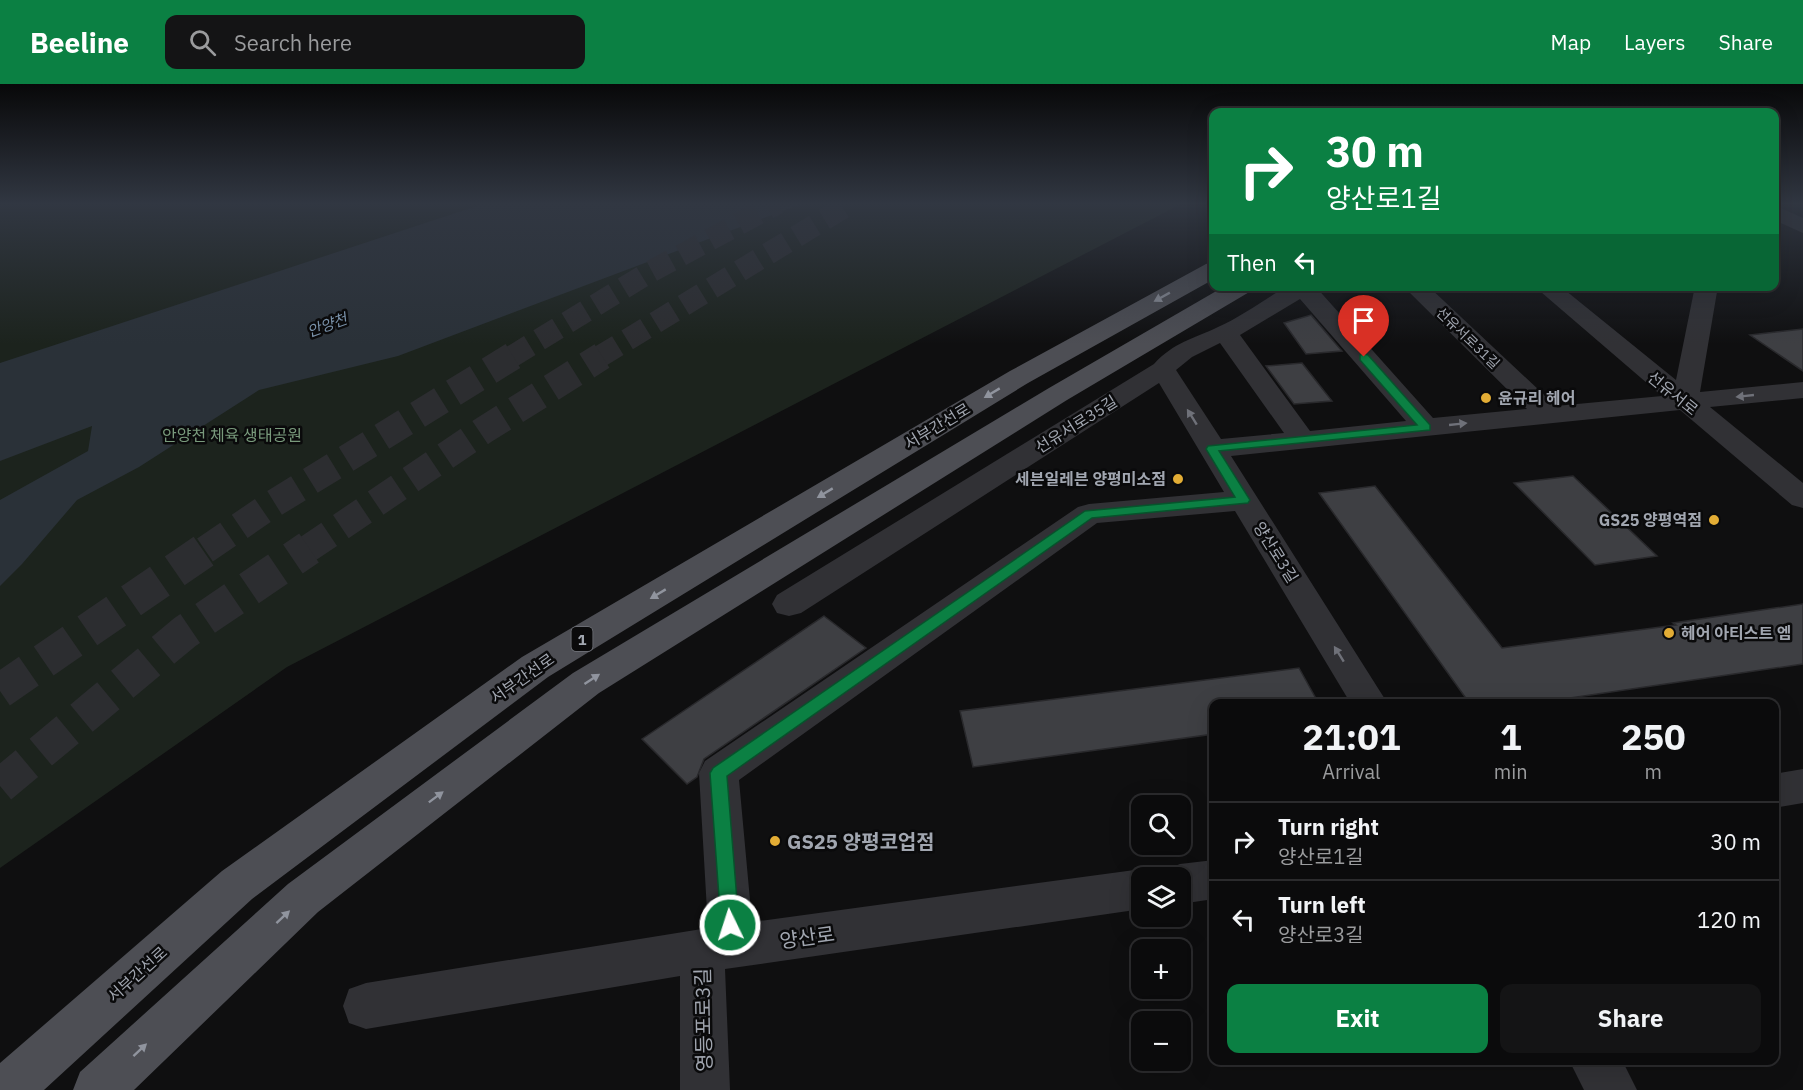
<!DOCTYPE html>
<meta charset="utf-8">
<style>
:root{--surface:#0b0b0c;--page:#141415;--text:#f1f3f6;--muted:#9a9b9d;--line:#2b2b2d;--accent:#0b8043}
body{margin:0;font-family:"IBM Plex Sans","Noto Sans KR",sans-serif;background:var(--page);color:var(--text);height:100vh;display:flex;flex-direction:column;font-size:22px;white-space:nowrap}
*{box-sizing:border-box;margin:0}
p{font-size:20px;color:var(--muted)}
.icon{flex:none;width:33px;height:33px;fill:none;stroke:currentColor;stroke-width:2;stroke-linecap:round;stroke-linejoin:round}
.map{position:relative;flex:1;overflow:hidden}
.sheet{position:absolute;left:1209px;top:615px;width:570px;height:366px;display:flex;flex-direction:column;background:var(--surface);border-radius:12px;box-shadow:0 6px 24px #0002,0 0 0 2px var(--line)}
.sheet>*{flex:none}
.guide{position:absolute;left:1209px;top:24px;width:570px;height:183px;border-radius:12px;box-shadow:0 6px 24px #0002,0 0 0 2px var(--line);background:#0b8043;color:#fff;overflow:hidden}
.controls{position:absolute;left:1131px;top:711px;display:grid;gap:12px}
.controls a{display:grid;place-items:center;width:60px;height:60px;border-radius:12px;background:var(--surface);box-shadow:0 6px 24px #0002,0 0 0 2px var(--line);font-size:30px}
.pin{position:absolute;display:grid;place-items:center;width:51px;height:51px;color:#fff;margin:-62px -26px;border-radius:50% 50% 50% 0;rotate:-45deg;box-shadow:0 0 6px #0007}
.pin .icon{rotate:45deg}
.me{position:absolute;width:66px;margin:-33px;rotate:356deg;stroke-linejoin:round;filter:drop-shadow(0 0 4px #0008)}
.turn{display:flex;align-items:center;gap:21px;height:126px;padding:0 18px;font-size:27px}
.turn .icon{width:78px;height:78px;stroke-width:2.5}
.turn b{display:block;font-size:42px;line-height:51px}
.then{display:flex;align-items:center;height:57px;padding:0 18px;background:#0003;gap:12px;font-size:22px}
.eta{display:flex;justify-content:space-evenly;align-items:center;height:102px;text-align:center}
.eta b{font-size:36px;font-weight:800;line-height:42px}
.primary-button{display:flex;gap:12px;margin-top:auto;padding:12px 18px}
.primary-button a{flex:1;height:69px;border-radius:12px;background:var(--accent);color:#fff;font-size:24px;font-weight:800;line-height:69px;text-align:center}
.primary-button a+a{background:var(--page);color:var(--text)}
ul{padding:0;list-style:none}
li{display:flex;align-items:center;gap:18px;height:78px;padding:0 18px;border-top:2px solid var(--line)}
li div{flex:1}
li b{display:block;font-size:22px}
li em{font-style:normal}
header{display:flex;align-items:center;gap:36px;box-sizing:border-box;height:84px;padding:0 30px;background:var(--accent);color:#fff}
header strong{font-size:28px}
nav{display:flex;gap:33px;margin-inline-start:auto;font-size:21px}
.search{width:420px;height:54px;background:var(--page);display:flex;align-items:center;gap:15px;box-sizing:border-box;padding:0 21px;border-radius:12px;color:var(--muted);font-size:22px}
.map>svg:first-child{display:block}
.green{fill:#1c231d}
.water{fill:#2a3138}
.building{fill:#3e3f43;stroke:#29292c;stroke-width:1.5}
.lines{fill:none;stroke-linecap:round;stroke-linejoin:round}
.highway-tunnel-far2{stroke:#2c2d30;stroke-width:22;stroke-dasharray:22 11;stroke-linecap:butt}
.highway-tunnel-far1{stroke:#2c2d30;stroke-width:28;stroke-dasharray:28 14;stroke-linecap:butt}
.highway-tunnel{stroke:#2c2d30;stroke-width:35;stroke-dasharray:35 18;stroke-linecap:butt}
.minor{fill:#313135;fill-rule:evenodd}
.major{fill:#4d4e54;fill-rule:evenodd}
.oneway{fill:#90949e}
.oneway2{fill:#6f7179}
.route{fill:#0b8043;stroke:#07532c;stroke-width:1.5}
.poi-dot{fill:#e3ad35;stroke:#0a0a0b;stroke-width:2}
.labels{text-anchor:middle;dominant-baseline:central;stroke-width:5;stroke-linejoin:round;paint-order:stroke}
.far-street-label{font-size:14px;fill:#a1a6b0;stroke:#0a0a0b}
.far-water-label{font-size:15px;font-style:italic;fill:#7a92aa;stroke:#0a0a0b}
.shield{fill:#0a0a0b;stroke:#74777e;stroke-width:1.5}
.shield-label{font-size:15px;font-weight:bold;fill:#a1a6b0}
.street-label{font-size:16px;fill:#a1a6b0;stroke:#0a0a0b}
.poi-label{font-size:16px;font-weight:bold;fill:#a1a6b0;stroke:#0a0a0b;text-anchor:start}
.park-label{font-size:16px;fill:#799a7c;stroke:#0a0a0b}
.near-poi-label{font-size:20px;font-weight:bold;fill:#a1a6b0;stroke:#0a0a0b;text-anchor:start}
.near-street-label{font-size:20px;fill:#a1a6b0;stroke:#0a0a0b}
</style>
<header>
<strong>Beeline</strong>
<div class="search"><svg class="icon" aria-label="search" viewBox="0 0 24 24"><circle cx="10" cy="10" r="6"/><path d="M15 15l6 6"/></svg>Search here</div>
<nav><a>Map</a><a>Layers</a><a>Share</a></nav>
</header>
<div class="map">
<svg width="1803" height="1006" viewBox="0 0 1803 1006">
<rect width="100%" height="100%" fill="#0f0f10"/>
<path class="green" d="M0,119H1183L287,583L0,784Z"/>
<path class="water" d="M486,119H804L398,272L259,306L139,383L77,416L22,480L0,502V416L88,367L92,342L0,377V279Z"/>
<path class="building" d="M1311,231L1342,267L1306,270L1284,239Z
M1803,245V287L1750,251Z
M1302,279L1332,317L1294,320L1266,282Z
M1573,392L1657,472L1595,481L1514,399Z
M1375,402L1502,564L1676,541L1673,539L1803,520V580L1529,620H1470L1319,409Z
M824,532L866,564L704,675L697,693L687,700L642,655Z
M1299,584L1319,620H1214V650L973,683L960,627Z"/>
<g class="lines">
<path class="highway-tunnel-far2" d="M511,273L648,189L778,119
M599,273L851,119"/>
<path class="highway-tunnel-far1" d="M205,466L268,423L513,272
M306,466L484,346L602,272"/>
<path class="highway-tunnel" d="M0,607L208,464
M0,702L185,548L309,464"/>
<path class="minor" d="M1774,121L1803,134V149L1774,136Z
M1287,202H1315L1433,334L1527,325L1403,202H1428L1556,322L1662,312L1534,202H1560L1676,296L1695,202H1718L1700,308L1803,298V314L1710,323L1803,399V424L1792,421L1680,326L1231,372L1388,620H1351L1235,427L1097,439L739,696L752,838L1142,785L1158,794H1142V825L725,885L730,1006H680V892L366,945L349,939L343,922L349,905L366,899L708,844L699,689L705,677L1078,423L1089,420L1224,408L1159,299L801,529L789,532L777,529L772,520L777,511L1154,280C1174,258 1193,255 1218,243C1242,232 1264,216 1287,202ZM1300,215L1406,337L1310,347L1240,251ZM1220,259L1284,349L1221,355L1176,286L1192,273Z
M1803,685V719L1774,724V690Z
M1214,776V815L1180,820V794H1162L1165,786L1180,780Z
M1569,976H1622L1637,1006H1584Z"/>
<path class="major" d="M1214,178V195L1028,299L548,593L252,815L44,1006H0V979L222,787L522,573L1010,287L1206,180Z
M1225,202H1254L1251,207L1067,316L599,609L318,828L134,1006H73L80,988L288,800L573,589L1049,304Z"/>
</g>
<defs><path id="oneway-solid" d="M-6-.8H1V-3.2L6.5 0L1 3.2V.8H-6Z" transform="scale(1.5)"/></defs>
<g class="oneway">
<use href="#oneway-solid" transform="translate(1162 213) rotate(151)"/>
<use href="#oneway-solid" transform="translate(992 309) rotate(149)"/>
<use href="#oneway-solid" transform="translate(825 409) rotate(149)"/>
<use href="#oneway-solid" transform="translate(658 510) rotate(149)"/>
<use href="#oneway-solid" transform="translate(592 595) rotate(-33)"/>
<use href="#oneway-solid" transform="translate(436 713) rotate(-37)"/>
<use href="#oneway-solid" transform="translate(283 833) rotate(-43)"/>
<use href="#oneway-solid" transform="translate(140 966) rotate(-43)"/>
</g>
<g class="oneway2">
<use href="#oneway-solid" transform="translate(1745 312) rotate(174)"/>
<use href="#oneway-solid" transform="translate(1192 333) rotate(-122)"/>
<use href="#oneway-solid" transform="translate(1458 340) rotate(-6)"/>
<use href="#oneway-solid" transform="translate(1339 570) rotate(-122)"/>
</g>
<linearGradient id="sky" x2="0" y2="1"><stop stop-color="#080809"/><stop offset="0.46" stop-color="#313742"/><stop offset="1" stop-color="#313742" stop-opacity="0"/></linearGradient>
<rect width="1803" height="260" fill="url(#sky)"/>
<path class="route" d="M1364,270L1368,271L1430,341V346L1219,367L1250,416L1248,419L1092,434L727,692L739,841L736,847L730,850L723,847L721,841L710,689L713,684L1085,427L1235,413L1206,365L1208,362L1417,341L1360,276V271Z"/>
<g class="poi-dot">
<circle cx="1486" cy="314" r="6"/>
<circle cx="1178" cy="395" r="6"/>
<circle cx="1714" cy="436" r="6"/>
<circle cx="1669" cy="549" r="6"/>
<circle cx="775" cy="757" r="6"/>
</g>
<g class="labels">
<g class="far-street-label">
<text transform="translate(1468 254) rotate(44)">선유서로31길</text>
</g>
<g class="far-water-label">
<text transform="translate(327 241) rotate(-20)">안양천</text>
</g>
<rect class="shield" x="571.5" y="543" width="21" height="24" rx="4.5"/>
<g class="shield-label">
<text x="582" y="555">1</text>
</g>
<g class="street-label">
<text transform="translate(1673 309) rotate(39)">선유서로</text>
<text transform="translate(1076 340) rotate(-32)">선유서로35길</text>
<text transform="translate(937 342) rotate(-31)">서부간선로</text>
<text transform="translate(1276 468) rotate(58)">양산로3길</text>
<text transform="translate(522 594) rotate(-35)">서부간선로</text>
<text transform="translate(137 890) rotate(-42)">서부간선로</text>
</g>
<g class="poi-label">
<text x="1498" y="314">윤규리 헤어</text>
<text x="1166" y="395" text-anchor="end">세븐일레븐 양평미소점</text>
<text x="1702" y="436" text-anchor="end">GS25 양평역점</text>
<text x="1681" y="549">헤어 아티스트 엠</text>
</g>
<g class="park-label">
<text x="232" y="351">안양천 체육 생태공원</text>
</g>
<g class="near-poi-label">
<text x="787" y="757">GS25 양평코업점</text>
</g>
<g class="near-street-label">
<text transform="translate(807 853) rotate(-8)">양산로</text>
<text transform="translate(703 936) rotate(-91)">영등포로3길</text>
</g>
</g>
</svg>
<div class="controls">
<a><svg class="icon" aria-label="search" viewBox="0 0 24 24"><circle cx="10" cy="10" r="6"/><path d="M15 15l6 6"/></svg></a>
<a><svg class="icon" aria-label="layers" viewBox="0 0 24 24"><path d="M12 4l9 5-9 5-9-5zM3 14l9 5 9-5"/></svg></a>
<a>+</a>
<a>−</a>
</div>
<div class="pin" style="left:1364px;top:273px;background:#d93025"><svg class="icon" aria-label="arrive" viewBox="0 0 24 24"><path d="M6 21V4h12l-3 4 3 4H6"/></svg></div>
<svg class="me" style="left:730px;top:841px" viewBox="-20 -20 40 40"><circle r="17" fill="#0b8043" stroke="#fff" stroke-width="3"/><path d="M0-11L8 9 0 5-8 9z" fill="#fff"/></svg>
<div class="guide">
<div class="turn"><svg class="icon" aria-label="right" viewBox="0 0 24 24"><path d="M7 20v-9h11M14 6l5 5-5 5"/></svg><div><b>30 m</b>양산로1길</div></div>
<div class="then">Then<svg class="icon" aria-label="left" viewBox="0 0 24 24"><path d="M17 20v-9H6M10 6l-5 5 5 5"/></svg></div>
</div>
<section class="sheet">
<div class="eta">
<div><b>21:01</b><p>Arrival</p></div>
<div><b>1</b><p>min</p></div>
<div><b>250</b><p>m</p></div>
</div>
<ul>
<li><svg class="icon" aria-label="right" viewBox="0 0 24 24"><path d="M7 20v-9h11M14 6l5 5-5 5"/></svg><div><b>Turn right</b><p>양산로1길</p></div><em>30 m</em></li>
<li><svg class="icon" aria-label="left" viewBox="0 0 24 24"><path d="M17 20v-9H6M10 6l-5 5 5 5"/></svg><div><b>Turn left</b><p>양산로3길</p></div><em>120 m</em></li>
</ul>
<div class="primary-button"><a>Exit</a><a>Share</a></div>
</section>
</div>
